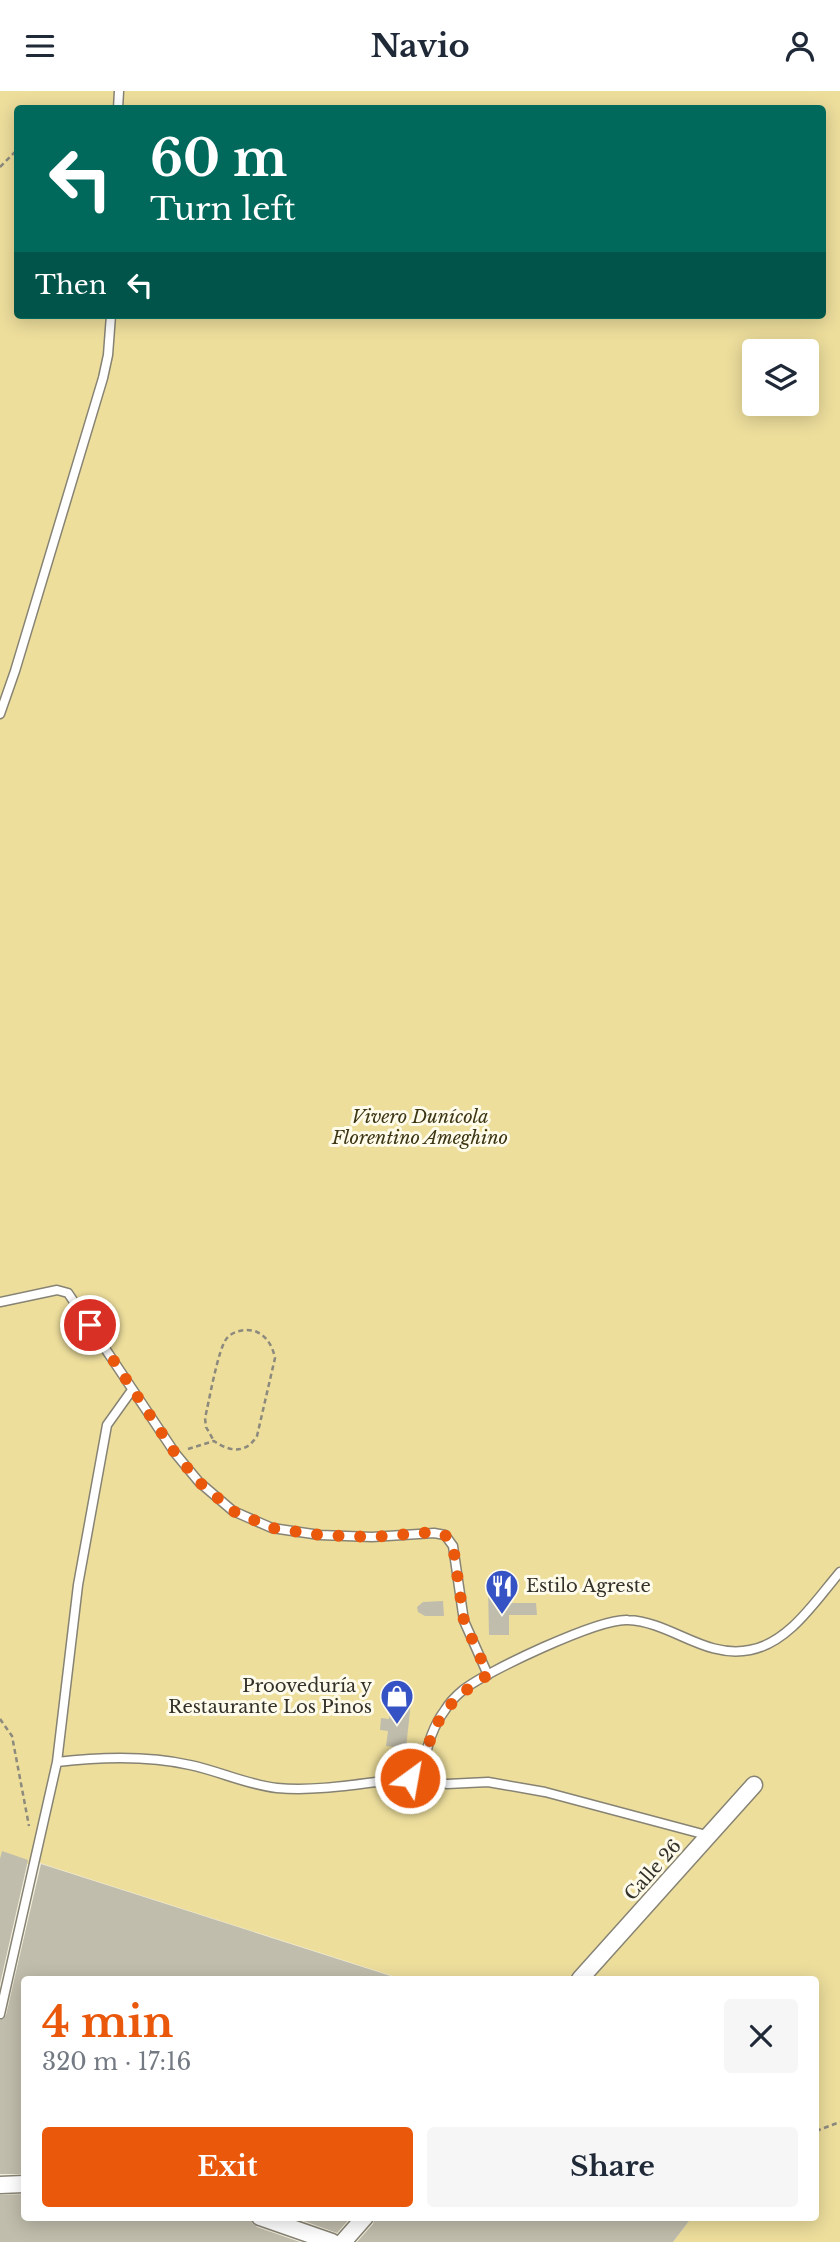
<!DOCTYPE html>
<meta charset="utf-8">
<style>
:root{--surface:#fff;--page:#f6f6f7;--text:#1f2937;--muted:#747a83;--accent:#ea580c}
body{margin:0;font-family:"Libre Baskerville",serif;background:var(--page);color:var(--text);height:100vh;display:flex;flex-direction:column;font-size:26px;white-space:nowrap}
*{box-sizing:border-box;margin:0}
p{font-size:23px;color:var(--muted)}
.icon{flex:none;width:38px;height:38px;fill:none;stroke:currentColor;stroke-width:2;stroke-linecap:round;stroke-linejoin:round}
.map{position:relative;flex:1;overflow:hidden}
.side{position:absolute;left:21px;top:1885px;width:798px;height:245px;display:flex;flex-direction:column;background:var(--surface);border-radius:7px;box-shadow:0 4px 18px #0003}
.side>*{flex:none}
.guide{position:absolute;left:14px;top:14px;width:812px;height:214px;border-radius:7px;box-shadow:0 4px 18px #0003;background:#00695c;color:#fff;overflow:hidden}
.tools{position:absolute;left:742px;top:248px;display:grid;gap:14px}
.tools a{display:grid;place-items:center;width:77px;height:77px;border-radius:7px;background:var(--surface);box-shadow:0 4px 18px #0003;font-size:35px}
.pin{position:absolute;display:grid;place-items:center;width:60px;height:60px;color:#fff;margin:-30px;border:4px solid #fff;border-radius:50%;box-shadow:0 2px 7px #0007}
.me{position:absolute;width:77px;margin:-38px;rotate:32deg;stroke-linejoin:round;filter:drop-shadow(0 0 5px #0008)}
.turn{display:flex;align-items:center;gap:24px;height:147px;padding:0 21px;font-size:32px}
.turn .icon{width:91px;height:91px;stroke-width:2.5}
.turn b{display:block;font-size:49px;line-height:60px}
.then{display:flex;align-items:center;height:66px;padding:0 21px;background:#0003;gap:14px;font-size:26px}
.round{display:grid;place-items:center;flex:none;width:74px;height:74px;border-radius:7px;background:var(--page)}
.headline{display:flex;align-items:center;justify-content:space-between;height:119px;padding:0 21px}
h1{font-size:42px;font-weight:800;line-height:52px;color:var(--accent)}
.primary-button{display:flex;gap:14px;margin-top:auto;padding:14px 21px}
.primary-button a{flex:1;height:80px;border-radius:7px;background:var(--accent);color:#fff;font-size:28px;font-weight:800;line-height:80px;text-align:center}
.primary-button a+a{background:var(--page);color:var(--text)}
header{display:flex;justify-content:space-between;align-items:center;height:91px;padding:0 21px;background:var(--surface);font-size:32px;font-weight:800}
.map>svg:first-child{display:block}
.green{fill:#edde9c;fill-rule:evenodd}
.building{fill:#c0bdac}
.lines{fill:none;stroke-linecap:round;stroke-linejoin:round}
.service-casing{stroke:#878374;stroke-width:11}
.minor-casing{stroke:#878374;stroke-width:19}
.path{stroke:#8c897d;stroke-width:2.5;stroke-dasharray:5 3.5;stroke-linecap:butt}
.service{stroke:#fff;stroke-width:8}
.minor{stroke:#fff;stroke-width:16}
.route{stroke:#ea580c;stroke-width:12;stroke-dasharray:0 21.6}
.labels{text-anchor:middle;dominant-baseline:central;stroke-width:6;stroke-linejoin:round;paint-order:stroke}
.park-label{font-size:18px;font-style:italic;fill:#3c3513;stroke:#fffbea}
.poi-label{font-size:18px;fill:#32312a;stroke:#fffbea;text-anchor:start}
.street-label{font-size:18px;fill:#32312a;stroke:#fffbea}
</style>
<header><svg class="icon" aria-label="menu" viewBox="0 0 24 24"><path d="M4 6h16M4 12h16M4 18h16"/></svg>Navio<svg class="icon" aria-label="person" viewBox="0 0 24 24"><circle cx="12" cy="8" r="4"/><path d="M4 21q1-7 8-7t8 7"/></svg></header>
<div class="map">
<svg width="840" height="2151" viewBox="0 0 840 2151">
<rect width="100%" height="100%" fill="#f2eedc"/>
<path class="green" d="M0,0H840V2151H673L692,2126H816V1888H402L40,1772L26,1773L0,1846ZM18,18H822V224H18ZM754,261H807V313H754Z"/>
<path class="building" d="M488,1497H508V1512H536L537,1524H509V1544H489Z
M443,1510L444,1525H425L418,1521L417,1516L423,1511Z
M391,1609L411,1611L406,1657L386,1655L388,1640L380,1639L381,1627L389,1628Z
M2,1760L28,1769L0,1893V1768Z
M41,1773L394,1886V1888H24V2083H0V1929L6,1924Z
M24,2103V2126H250L252,2132L257,2136L300,2151H0V2104Z
M293,2126H351L337,2142Z
M375,2126H692L673,2151H357L373,2133Z"/>
<g class="lines">
<defs>
<path id="service" d="M118,18L119,0
M0,623L15,580L103,287L108,264L111,224
M0,1211L57,1199L68,1202L175,1362L199,1391L233,1420L272,1437L320,1444L372,1446L434,1442L445,1444L453,1455L464,1530L488,1584
M57,1671C100,1666 146,1664 190,1674C219,1680 248,1694 277,1697C321,1701 367,1691 410,1687
M423,1678C426,1658 433,1635 445,1619C449,1612 457,1604 463,1599C487,1580 599,1527 628,1529C672,1531 704,1568 750,1559C789,1552 816,1509 840,1481
M432,1689L447,1693L488,1691L545,1701L710,1745
M0,1923L57,1671L78,1494L107,1334L132,1299"/>
<path id="minor" d="M410 1689a11 11 0 1 1 22 0a11 11 0 1 1-22 0Z
M580,1888L754,1694
M0,2094L24,2093
M260,2126L332,2151
M343,2151L365,2126"/>
</defs>
<use href="#service" class="service-casing"/>
<use href="#minor" class="minor-casing"/>
<path class="path" d="M0,76L18,58
M188,1358L214,1350C230,1361 246,1363 257,1345L275,1267C273,1257 268,1246 257,1241C248,1237 234,1239 227,1247C218,1257 209,1311 205,1327L206,1336L214,1350
M0,1628L12,1645L29,1735
M816,2040L840,2031"/>
<use href="#service" class="service"/>
<use href="#minor" class="minor"/>
</g>
<g class="lines">
<path class="route" d="M90,1234L175,1362L199,1391L233,1420L272,1437L320,1444L372,1446L434,1441L445,1444L453,1455L464,1530L488,1584C448,1609 431,1631 423,1678L416,1679L410,1687"/>
</g>
<defs>
<symbol id="restaurant-pin" viewBox="-11 -11 22 30"><path d="M0 17L-7.5 6A9.5 9.5 0 1 1 7.5 6Z" fill="#3553c4" stroke="#fffbea"/><path d="M-5-6h1v4h1v-4h1v4h1v-4h1v5L-1.5 .5V6h-2V.5L-5-1ZM5-6V6H3V1.5H1.5Q1.5-4 5-6Z" fill="#fff"/></symbol>
<symbol id="shop-pin" viewBox="-11 -11 22 30"><path d="M0 17L-7.5 6A9.5 9.5 0 1 1 7.5 6Z" fill="#3553c4" stroke="#fffbea"/><path d="M-5-2.5h2.3a2.7 3.5 0 0 1 5.4 0H5L5.5 6h-11ZM-1.5-2.5h3a1.5 2.3 0 0 0-3 0Z" fill="#fff"/></symbol>
</defs>
<g fill-rule="evenodd">
<use href="#restaurant-pin" x="483" y="1476" width="38" height="52"/>
<use href="#shop-pin" x="378" y="1586" width="38" height="52"/>
</g>
<g class="labels">
<g class="park-label">
<text x="420" y="1026">Vivero Dunícola<tspan x="420" dy="21">Florentino Ameghino</tspan></text>
</g>
<g class="poi-label">
<text x="526" y="1495">Estilo Agreste</text>
<text x="372" y="1595" text-anchor="end">Prooveduría y<tspan x="372" dy="21">Restaurante Los Pinos</tspan></text>
</g>
<g class="street-label">
<text transform="translate(653 1779) rotate(-48)">Calle 26</text>
</g>
</g>
</svg>
<div class="tools">
<a><svg class="icon" aria-label="layers" viewBox="0 0 24 24"><path d="M12 4l9 5-9 5-9-5zM3 14l9 5 9-5"/></svg></a>
</div>
<div class="pin" style="left:90px;top:1234px;background:#d93025"><svg class="icon" aria-label="arrive" viewBox="0 0 24 24"><path d="M6 21V4h12l-3 4 3 4H6"/></svg></div>
<svg class="me" style="left:410px;top:1687px" viewBox="-20 -20 40 40"><circle r="17" fill="#ea580c" stroke="#fff" stroke-width="3"/><path d="M0-11L8 9 0 5-8 9z" fill="#fff"/></svg>
<div class="guide">
<div class="turn"><svg class="icon" aria-label="left" viewBox="0 0 24 24"><path d="M17 20v-9H6M10 6l-5 5 5 5"/></svg><div><b>60 m</b>Turn left</div></div>
<div class="then">Then<svg class="icon" aria-label="left" viewBox="0 0 24 24"><path d="M17 20v-9H6M10 6l-5 5 5 5"/></svg></div>
</div>
<section class="side">
<div class="headline"><div><h1>4 min</h1><p>320 m · 17:16</p></div><a class="round"><svg class="icon" aria-label="close" viewBox="0 0 24 24"><path d="M6 6l12 12M18 6L6 18"/></svg></a></div>
<div class="primary-button"><a>Exit</a><a>Share</a></div>
</section>
</div>
